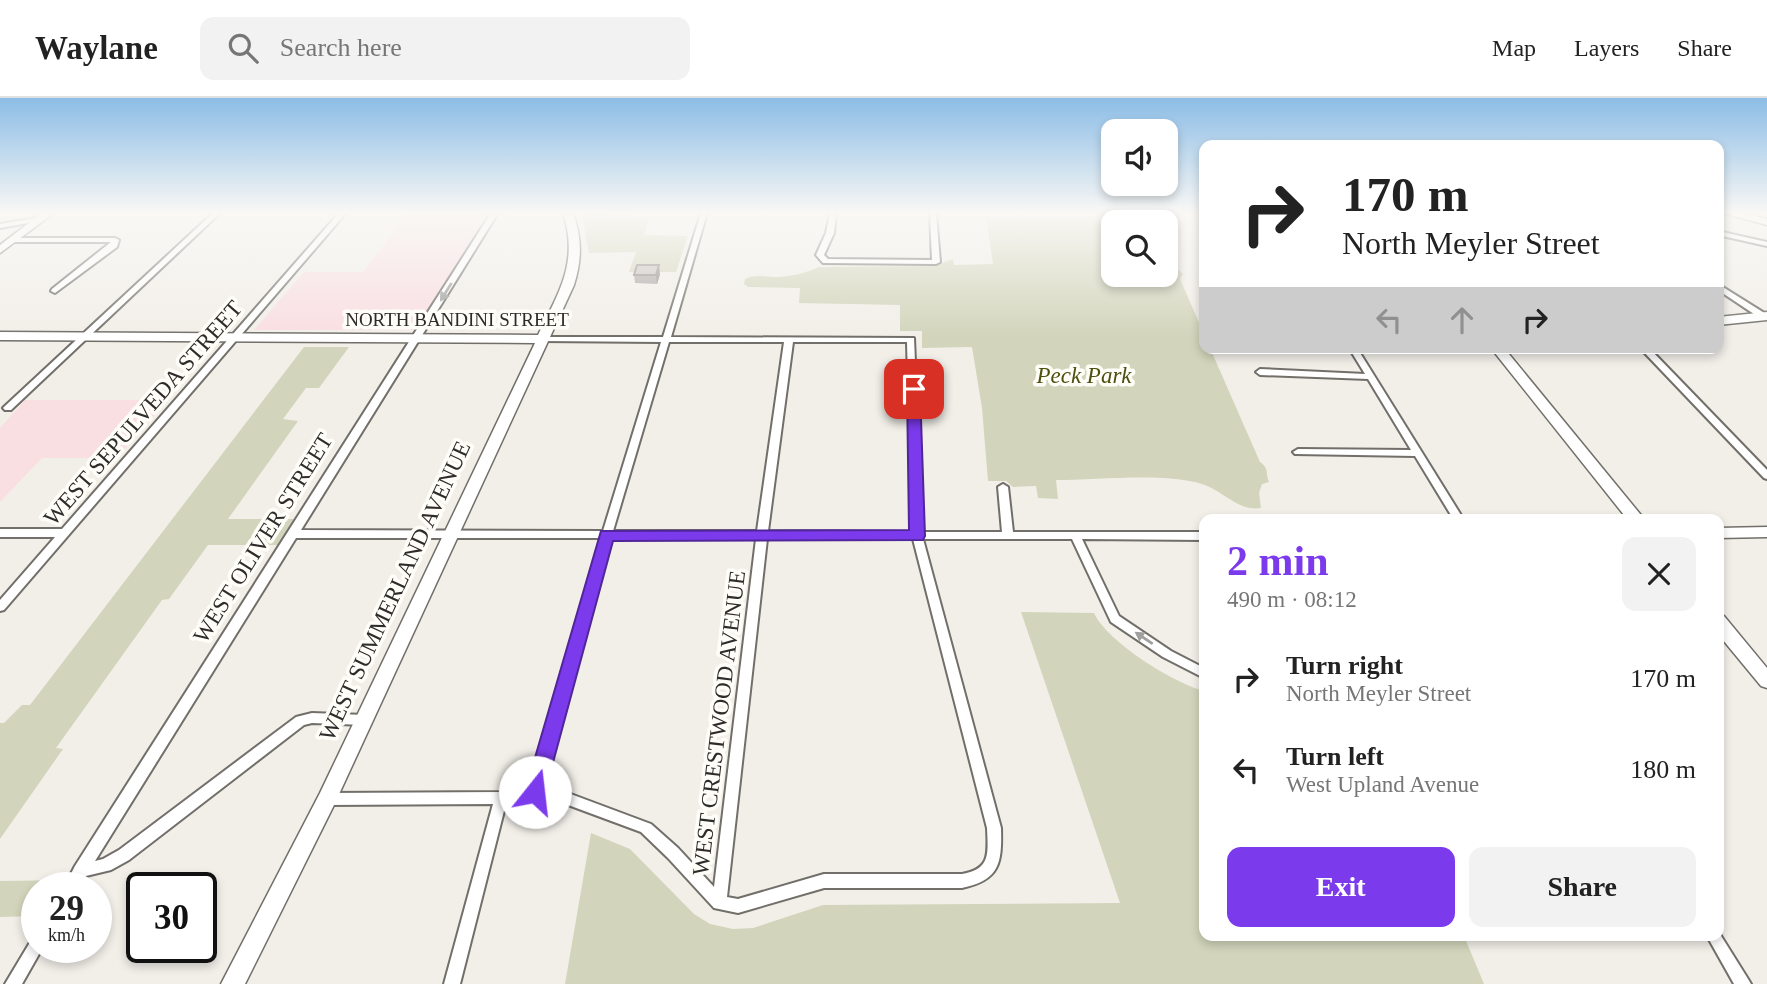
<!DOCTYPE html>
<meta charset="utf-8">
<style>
:root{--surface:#fff;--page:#f2f2f2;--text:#222;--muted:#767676;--line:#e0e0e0;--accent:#7c3aed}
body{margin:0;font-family:Georgia,serif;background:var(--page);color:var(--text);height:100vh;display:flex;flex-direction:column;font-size:26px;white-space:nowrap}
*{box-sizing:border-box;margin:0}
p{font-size:23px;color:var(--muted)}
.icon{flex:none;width:38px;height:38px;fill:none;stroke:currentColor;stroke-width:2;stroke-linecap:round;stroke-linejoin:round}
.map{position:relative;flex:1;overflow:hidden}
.side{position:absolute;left:1199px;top:416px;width:525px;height:427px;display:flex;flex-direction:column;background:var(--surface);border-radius:14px;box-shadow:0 4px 10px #0003}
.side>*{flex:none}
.hud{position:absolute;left:1199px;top:42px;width:525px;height:214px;border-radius:14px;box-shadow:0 4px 10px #0003;background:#fff;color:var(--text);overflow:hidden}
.fabs{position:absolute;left:1101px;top:21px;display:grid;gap:14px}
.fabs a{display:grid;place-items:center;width:77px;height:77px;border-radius:14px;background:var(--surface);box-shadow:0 4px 10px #0003;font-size:35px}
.speed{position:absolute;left:21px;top:774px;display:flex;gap:14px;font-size:35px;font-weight:700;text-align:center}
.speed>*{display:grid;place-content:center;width:91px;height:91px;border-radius:50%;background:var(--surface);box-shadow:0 4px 10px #0003;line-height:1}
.speed small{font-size:18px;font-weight:400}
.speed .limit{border:4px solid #111;border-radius:10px;background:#fff;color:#111}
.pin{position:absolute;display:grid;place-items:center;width:60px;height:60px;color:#fff;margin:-30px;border-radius:14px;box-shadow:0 4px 10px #0006}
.me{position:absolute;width:77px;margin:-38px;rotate:16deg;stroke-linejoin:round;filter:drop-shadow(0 0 5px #0008)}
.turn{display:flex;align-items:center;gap:24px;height:147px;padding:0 28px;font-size:32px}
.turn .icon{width:91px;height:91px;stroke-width:2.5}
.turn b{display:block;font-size:49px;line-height:60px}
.lanes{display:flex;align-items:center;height:66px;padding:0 28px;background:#0003;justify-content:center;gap:35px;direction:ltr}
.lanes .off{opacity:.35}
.round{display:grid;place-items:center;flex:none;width:74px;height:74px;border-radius:14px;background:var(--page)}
.overview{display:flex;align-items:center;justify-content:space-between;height:119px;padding:0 28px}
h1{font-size:42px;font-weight:700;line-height:52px;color:var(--accent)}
.cta{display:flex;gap:14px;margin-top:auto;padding:14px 28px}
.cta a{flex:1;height:80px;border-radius:14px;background:var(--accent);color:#fff;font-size:28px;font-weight:700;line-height:80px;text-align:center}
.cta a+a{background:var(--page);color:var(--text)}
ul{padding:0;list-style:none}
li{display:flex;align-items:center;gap:21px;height:91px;padding:0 28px}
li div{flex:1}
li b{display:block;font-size:26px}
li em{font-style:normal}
header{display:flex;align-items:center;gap:42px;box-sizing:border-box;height:98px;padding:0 35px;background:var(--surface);border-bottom:2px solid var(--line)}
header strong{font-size:33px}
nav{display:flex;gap:38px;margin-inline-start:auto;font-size:24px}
.search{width:490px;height:63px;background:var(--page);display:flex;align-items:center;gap:18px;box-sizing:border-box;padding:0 24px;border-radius:14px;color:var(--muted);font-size:26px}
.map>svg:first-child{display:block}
.education{fill:#f9dee2}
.green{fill:#d2d5bb}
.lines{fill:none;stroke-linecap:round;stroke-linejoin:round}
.street-casing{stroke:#726f6a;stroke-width:4}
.secondary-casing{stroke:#726f6a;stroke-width:3}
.street{fill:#fff;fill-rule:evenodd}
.secondary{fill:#fff;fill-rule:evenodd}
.wall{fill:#aba5a3}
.shaded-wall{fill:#8b8684}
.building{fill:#c7c0bd;stroke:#8b8684;stroke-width:2}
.oneway{fill:#a0a09f}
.route{fill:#7c3aed;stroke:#51269a;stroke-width:2}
.labels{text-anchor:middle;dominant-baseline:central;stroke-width:7;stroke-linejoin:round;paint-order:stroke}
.far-street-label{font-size:19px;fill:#2d2c2a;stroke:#fffdf8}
.park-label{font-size:23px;font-style:italic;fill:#4c4f0e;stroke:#fffdf8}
.street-label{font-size:23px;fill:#2d2c2a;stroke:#fffdf8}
</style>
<header>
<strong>Waylane</strong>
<div class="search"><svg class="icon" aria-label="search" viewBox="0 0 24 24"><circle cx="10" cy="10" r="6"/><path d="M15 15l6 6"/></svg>Search here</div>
<nav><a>Map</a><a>Layers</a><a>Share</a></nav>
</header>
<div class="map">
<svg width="1767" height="886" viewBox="0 0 1767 886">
<rect width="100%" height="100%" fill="#f2efe9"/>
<path class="education" d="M407,117H486L415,232H254L304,174H363Z
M25,302H168L117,360H42L0,404V330Z"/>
<path class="green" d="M1101,115H1155L1154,124H1113V177H1166V141C1172,155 1170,165 1183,176L1180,181L1204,236V250H1210L1260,364C1270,371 1265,375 1269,384L1262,386L1259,395L1261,410C1239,414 1222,392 1202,386C1166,374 1096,382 1056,382L1058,401L1038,400L1036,388L1013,389L1006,383H988L982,310L972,249L922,250V233H900V207L799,205L800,190L748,189L744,186L745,181C755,176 768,179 779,179C793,178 806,175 819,169L934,168L953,161L954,167L993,166L986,118H1097Z
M582,117L650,118L644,137L688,138L676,174H629L636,154L589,155Z
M304,249H349L319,290H306L283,321L298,323L228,421H300L284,447H208L169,501L162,502L56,650L63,651L0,741V625H4L22,607H30Z
M1021,514L1094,515C1107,544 1174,585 1204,593V838H1464L1484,886H565L591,735L630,751L694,816L710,826L733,831L753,830L823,807L1120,805Z
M72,782L68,789H37V818L0,819V783Z"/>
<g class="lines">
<defs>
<path id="street" d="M213,115H220L11,312H5L3,310L5,308Z
M339,115H346L4,512L0,513V502L55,439H0V431H62Z
M491,115H498L301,432L603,433L661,244L541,243L537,241L541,239H663L701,115H707L671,239L914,240L922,434H1002L998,389L1003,386L1008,389L1013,434H1204V442L1082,441L1119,518L1171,553L1204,570V580L1163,559L1111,524L1072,441H923L1001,730C1002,765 1000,782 962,790H824L738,815L714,810L668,760L641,734L552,701L535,699L506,705L460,886H444L493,706L327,707L322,705L320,701L322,697L327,695L501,694L530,688L601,440H296L95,763L103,761L119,752L296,619L312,615L365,617L369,618L371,622L369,626L365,627L312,625L304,627L129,762L111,772L86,778L79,789H64L75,768ZM669,244H784L757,433H613ZM793,244H907L912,434L768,433ZM611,440L756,441L714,789L678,750L651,726L552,689L543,688ZM767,441H913L987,730C988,755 991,771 962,776H824L738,801L727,799Z
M830,115H836L834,135L824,157L828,161L932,162L930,115H936L940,164L936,166L823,165L816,157L826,135Z
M42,119L44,120V122L0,130V126Z
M1718,133L1767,144V148L1718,137Z
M10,140H115L119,142L117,149L55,195L51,193L52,191L111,144H10Z
M1718,186L1766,216L1767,218L1763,220H1760L1718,192Z
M1349,250H1357L1464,422H1454L1415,358L1295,356L1293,354L1298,351L1411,352L1368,281L1260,277L1256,274L1260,271L1365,276Z
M1640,250H1649L1767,372V381L1764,380Z
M1718,833L1748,881L1751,886H1734L1707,838H1718Z
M37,839V849H43L22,886H5L32,841Z"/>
<path id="secondary" d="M42,115H54L0,155V147Z
M563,115H573C582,140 582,162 574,187L334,707L245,886H221L320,695L535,245L0,242V234L538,237C559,194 579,164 563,115Z
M1723,115H1742L1767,121V127Z
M1767,214V222L1718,227V219Z
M1491,250H1504L1645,422H1628Z
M1767,429V439L1718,440V430Z
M1718,517L1724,518L1767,570V590L1761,588L1718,536Z"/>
</defs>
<use href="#street" class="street-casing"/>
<use href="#secondary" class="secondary-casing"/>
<use href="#street" class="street"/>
<use href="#secondary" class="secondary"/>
</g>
<path class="wall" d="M660,176L657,186L635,185L634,177Z"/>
<path class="shaded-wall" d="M659,167L660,176L657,186L656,177Z"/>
<path class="building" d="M637,167H659L656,177H634Z"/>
<defs><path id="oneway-solid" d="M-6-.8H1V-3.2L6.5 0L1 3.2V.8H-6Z" transform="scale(1.75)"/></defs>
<g class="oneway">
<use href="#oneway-solid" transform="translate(446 194) rotate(122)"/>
<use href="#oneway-solid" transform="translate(1144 540) rotate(-146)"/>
</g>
<linearGradient id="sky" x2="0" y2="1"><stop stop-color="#8cbde6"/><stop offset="0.48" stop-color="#f9f8f5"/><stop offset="1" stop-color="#f9f8f5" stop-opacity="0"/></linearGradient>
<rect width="1767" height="239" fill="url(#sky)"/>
<path class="route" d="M914,287L920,291L925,438L923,442L613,443L545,694L542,700L535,702L528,700L525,694L601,433L909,432L907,291Z"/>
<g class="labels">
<g class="far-street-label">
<text x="457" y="221">NORTH BANDINI STREET</text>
</g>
<g class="park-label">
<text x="1084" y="277">Peck Park</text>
</g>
<g class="street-label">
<text transform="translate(143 315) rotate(-49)">WEST SEPULVEDA STREET</text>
<text transform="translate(263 440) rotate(-58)">WEST OLIVER STREET</text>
<text transform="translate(395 493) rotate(-65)">WEST SUMMERLAND AVENUE</text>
<text transform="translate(719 625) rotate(-83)">WEST CRESTWOOD AVENUE</text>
</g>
</g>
</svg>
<div class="fabs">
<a><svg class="icon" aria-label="sound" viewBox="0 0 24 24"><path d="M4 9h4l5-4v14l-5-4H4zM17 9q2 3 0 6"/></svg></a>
<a><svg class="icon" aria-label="search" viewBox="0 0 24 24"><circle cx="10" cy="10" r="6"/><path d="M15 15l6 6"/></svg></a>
</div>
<div class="speed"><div>29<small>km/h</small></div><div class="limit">30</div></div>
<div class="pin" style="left:914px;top:291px;background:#d93025"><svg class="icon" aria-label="arrive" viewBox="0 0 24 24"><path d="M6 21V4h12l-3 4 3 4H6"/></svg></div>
<svg class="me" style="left:535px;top:694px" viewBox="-20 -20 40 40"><circle r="19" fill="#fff"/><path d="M0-13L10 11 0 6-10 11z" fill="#7c3aed"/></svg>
<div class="hud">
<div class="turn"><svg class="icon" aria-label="right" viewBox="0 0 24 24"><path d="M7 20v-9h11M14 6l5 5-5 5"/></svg><div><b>170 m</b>North Meyler Street</div></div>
<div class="lanes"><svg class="icon off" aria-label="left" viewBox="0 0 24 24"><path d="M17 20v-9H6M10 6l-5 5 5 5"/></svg><svg class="icon off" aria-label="ahead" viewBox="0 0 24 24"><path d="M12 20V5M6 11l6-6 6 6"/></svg><svg class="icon" aria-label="right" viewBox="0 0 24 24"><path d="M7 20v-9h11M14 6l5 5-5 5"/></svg></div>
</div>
<section class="side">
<div class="overview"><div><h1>2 min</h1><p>490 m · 08:12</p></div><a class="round"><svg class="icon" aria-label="close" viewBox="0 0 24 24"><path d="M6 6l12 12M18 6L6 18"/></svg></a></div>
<ul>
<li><svg class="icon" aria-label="right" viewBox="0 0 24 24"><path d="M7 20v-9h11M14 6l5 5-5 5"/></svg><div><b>Turn right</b><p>North Meyler Street</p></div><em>170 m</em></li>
<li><svg class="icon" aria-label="left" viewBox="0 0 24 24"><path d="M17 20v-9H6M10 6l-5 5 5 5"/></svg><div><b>Turn left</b><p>West Upland Avenue</p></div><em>180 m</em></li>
</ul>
<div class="cta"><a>Exit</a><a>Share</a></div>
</section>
</div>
